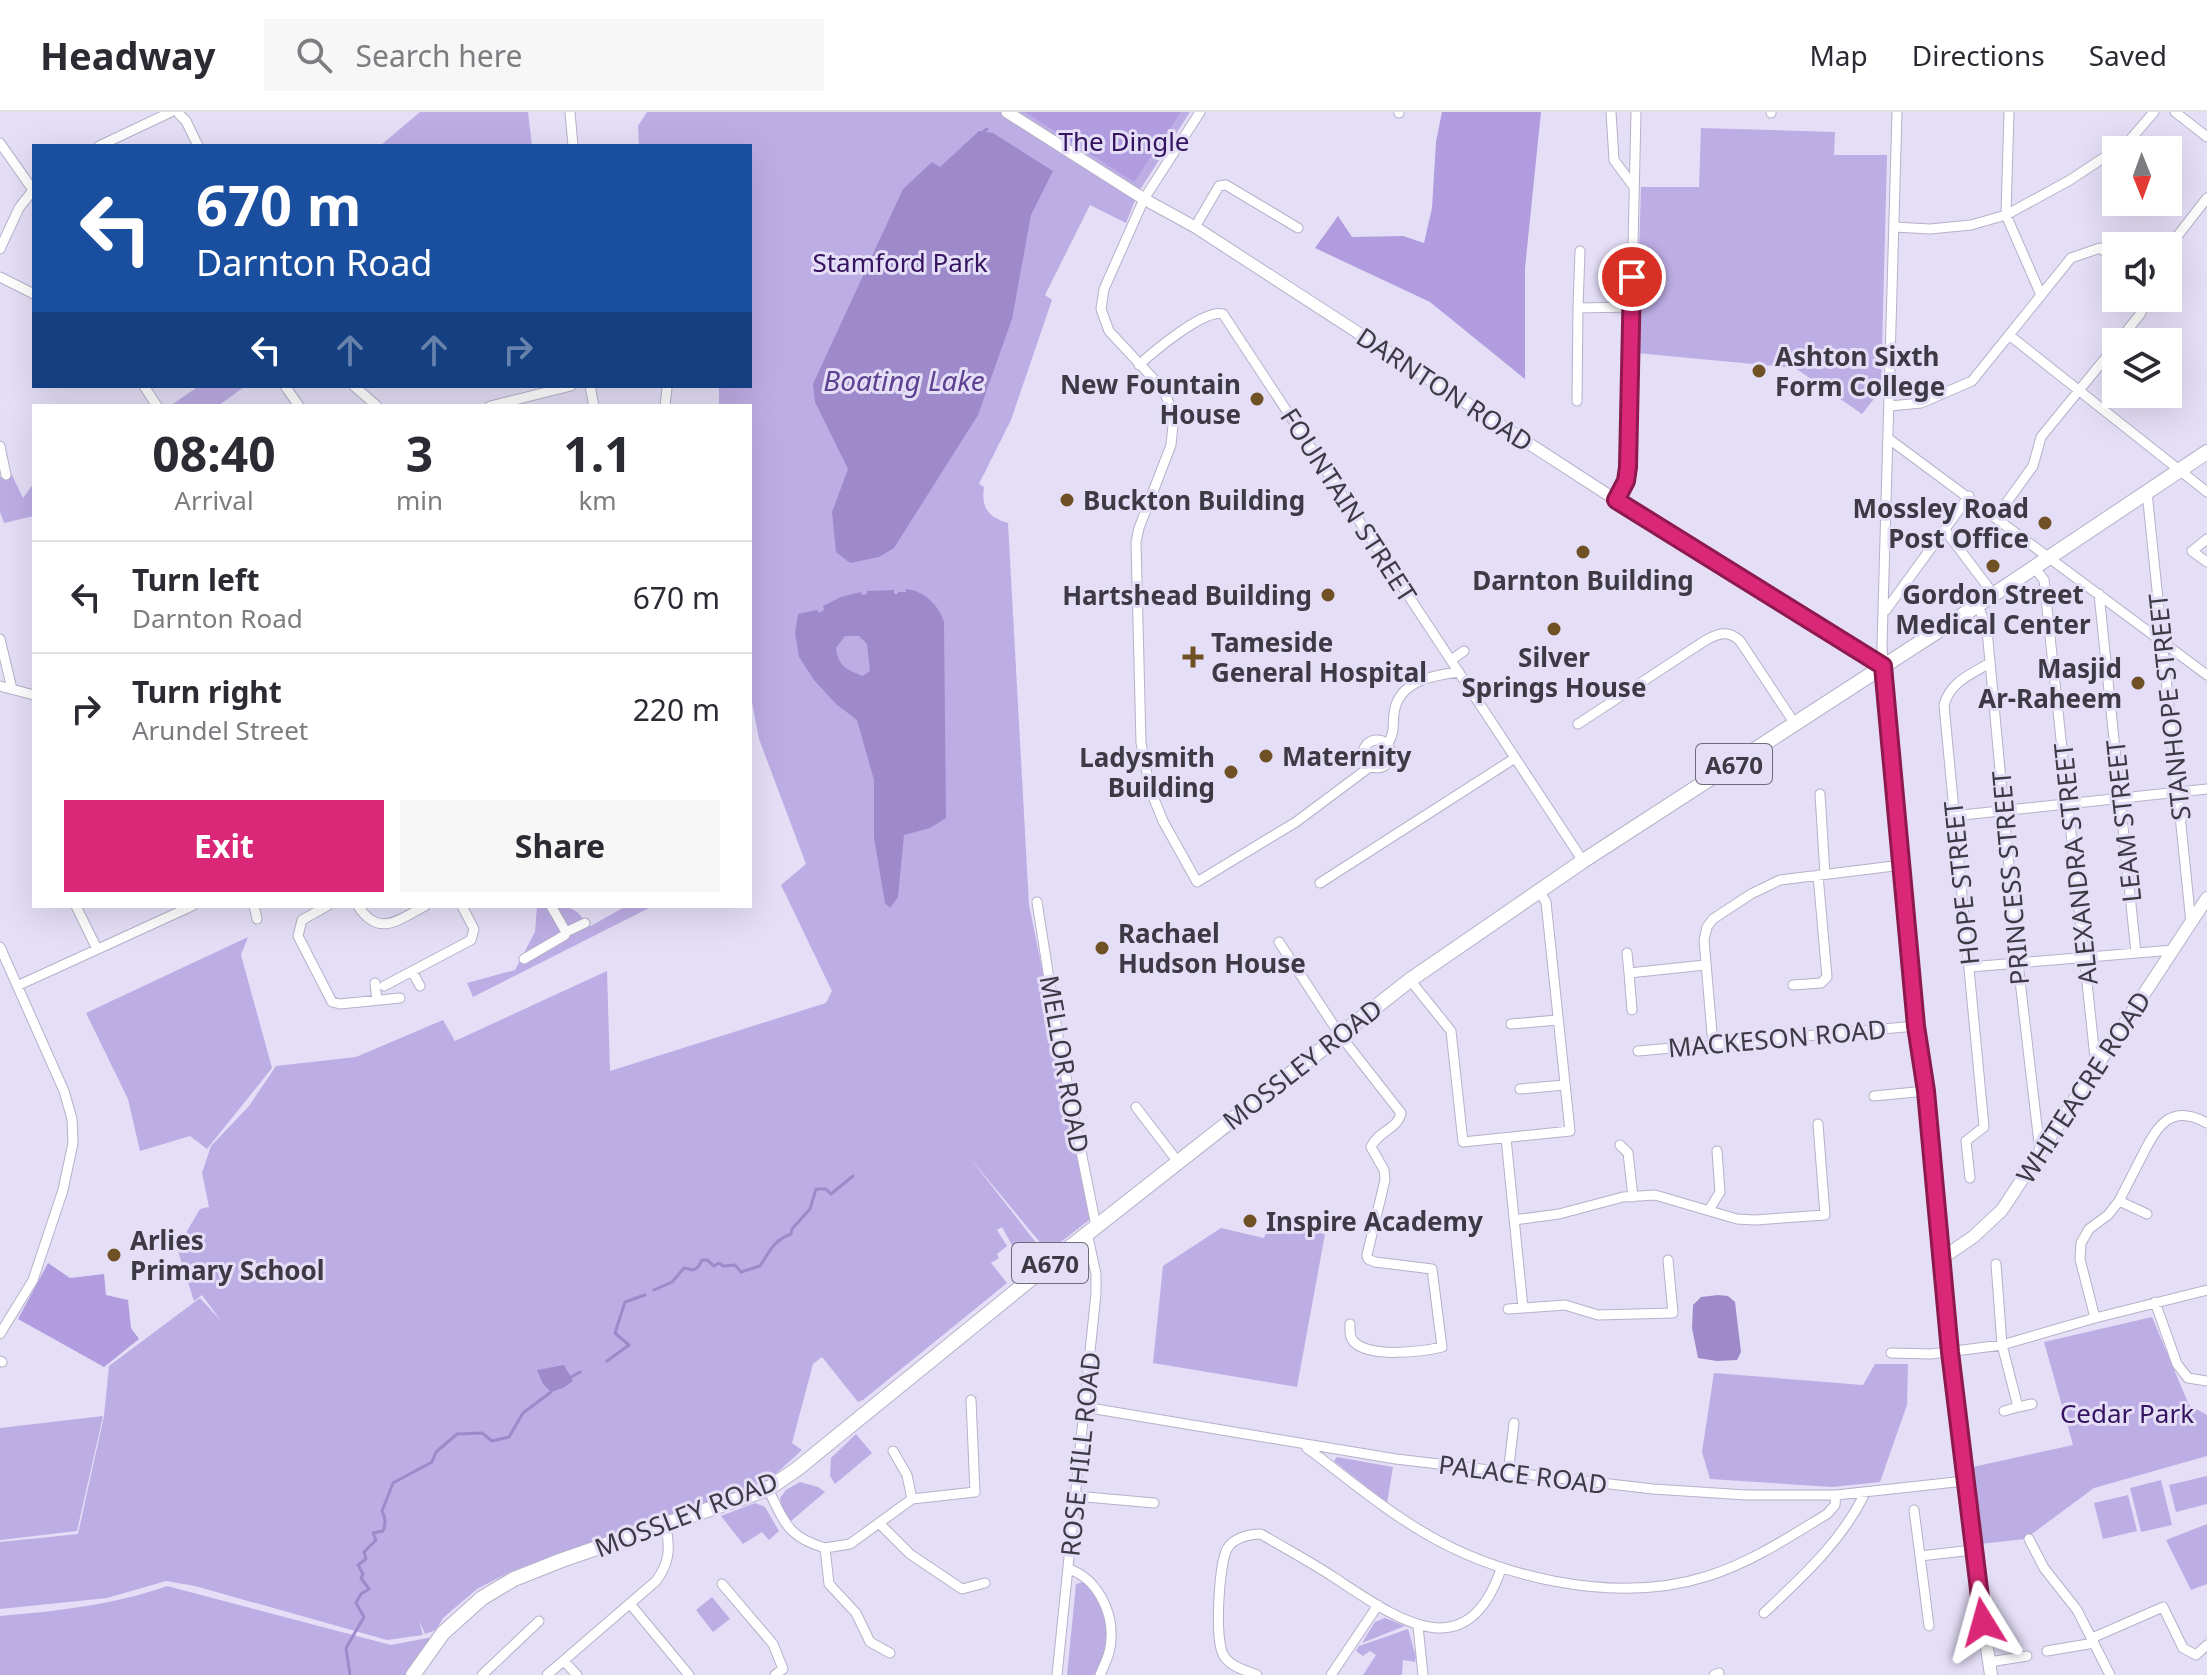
<!DOCTYPE html>
<style>
:root{--surface:#fff;--page:#f7f7f7;--text:#2b2b33;--muted:#7c7c81;--line:#e1e1e2;--accent:#db2777}
body{margin:0;font-family:"Noto Sans",sans-serif;background:var(--page);color:var(--text);height:100vh;display:flex;flex-direction:column;font-size:30px;white-space:nowrap}
*{box-sizing:border-box;margin:0}
p{font-size:26px;color:var(--muted)}
.icon{flex:none;width:44px;height:44px;fill:none;stroke:currentColor;stroke-width:2;stroke-linecap:round;stroke-linejoin:round}
.map{position:relative;flex:1;overflow:hidden}
.sheet{position:absolute;left:32px;top:292px;width:720px;height:504px;display:flex;flex-direction:column;background:var(--surface);border-radius:0px;box-shadow:0 8px 32px #0002}
.sheet>*{flex:none}
.top-card{position:absolute;left:32px;top:32px;width:720px;height:244px;border-radius:0px;box-shadow:0 8px 32px #0002;background:#1a4fa0;color:#fff;overflow:hidden}
.needle{width:52px;rotate:179deg}
.tools{position:absolute;left:2102px;top:24px;display:grid;gap:16px}
.tools a{display:grid;place-items:center;width:80px;height:80px;border-radius:0px;background:var(--surface);box-shadow:0 8px 32px #0002;font-size:40px}
.pin{position:absolute;display:grid;place-items:center;width:68px;height:68px;color:#fff;margin:-34px;border:4px solid #fff;border-radius:50%;box-shadow:0 2px 8px #0007}
.me{position:absolute;width:88px;margin:-44px;rotate:352deg;stroke-linejoin:round;filter:drop-shadow(0 0 6px #0008)}
.turn{display:flex;align-items:center;gap:28px;height:168px;padding:0 32px;font-size:36px}
.turn .icon{width:104px;height:104px;stroke-width:2.5}
.turn b{display:block;font-size:56px;line-height:68px}
.lanes{display:flex;align-items:center;height:76px;padding:0 32px;background:#0003;justify-content:center;gap:40px;direction:ltr}
.lanes .off{opacity:.35}
.eta{display:flex;justify-content:space-evenly;align-items:center;height:136px;text-align:center}
.eta b{font-size:48px;font-weight:700;line-height:56px}
.button{display:flex;gap:16px;margin-top:auto;padding:16px 32px}
.button a{flex:1;height:92px;border-radius:0px;background:var(--accent);color:#fff;font-size:32px;font-weight:700;line-height:92px;text-align:center}
.button a+a{background:var(--page);color:var(--text)}
ul{padding:0;list-style:none}
li{display:flex;align-items:center;gap:24px;height:112px;padding:0 32px;border-top:2px solid var(--line)}
li div{flex:1}
li b{display:block;font-size:30px}
li em{font-style:normal}
header{display:flex;align-items:center;gap:48px;box-sizing:border-box;height:112px;padding:0 40px;background:var(--surface);border-bottom:2px solid var(--line)}
header strong{font-size:38px}
nav{display:flex;gap:44px;margin-inline-start:auto;font-size:28px}
.search{width:560px;height:72px;background:var(--page);display:flex;align-items:center;gap:20px;box-sizing:border-box;padding:0 28px;border-radius:0px;color:var(--muted);font-size:30px}
.map>svg:first-child{display:block}
.green{fill:#bdade5}
.forest{fill:#b09cde}
.water{fill:#9e8acb;fill-rule:evenodd}
.lines{fill:none;stroke-linecap:round;stroke-linejoin:round}
.stream{stroke:#9e8acb;stroke-width:3}
.minor-casing{stroke:#b7b0c9;stroke-width:11}
.tertiary-casing{stroke:#b7b0c9;stroke-width:13}
.secondary-casing{stroke:#b7b0c9;stroke-width:14}
.primary-casing{stroke:#b7b0c9;stroke-width:16}
.minor{stroke:#fff;stroke-width:9}
.tertiary{stroke:#fff;stroke-width:11}
.secondary{stroke:#fff;stroke-width:12}
.primary{stroke:#fff;stroke-width:14}
.route-casing{stroke:#8e194d;stroke-width:20}
.route{stroke:#db2777;stroke-width:14}
.poi-dot{fill:#705126;stroke:#e4def7;stroke-width:3}
.labels{text-anchor:middle;dominant-baseline:central;stroke-width:6;stroke-linejoin:round;paint-order:stroke}
.shield{fill:#e4def7;stroke:#6f6b7a;stroke-width:2}
.shield-label{font-size:24px;font-weight:bold;fill:#3d3a45}
.park-label{font-size:26px;fill:#351360;stroke:#e4def7}
.poi-label{font-size:26px;font-weight:bold;fill:#3d3a45;stroke:#e4def7;text-anchor:start}
.street-label{font-size:26px;fill:#3d3a45;stroke:#e4def7}
.water-label{font-size:28px;font-style:italic;fill:#5d4190;stroke:#e4def7}
</style>
<header>
<strong>Headway</strong>
<div class="search"><svg class="icon" aria-label="search" viewBox="0 0 24 24"><circle cx="10" cy="10" r="6"/><path d="M15 15l6 6"/></svg>Search here</div>
<nav><a>Map</a><a>Directions</a><a>Saved</a></nav>
</header>
<div class="map">
<svg width="2207" height="1563" viewBox="0 0 2207 1563">
<rect width="100%" height="100%" fill="#e4def7"/>
<path class="green" d="M420,0H528L532,34H380Z
M647,0H1190L1138,81L1126,111L1090,93L1045,183L1052,188L1011,308L979,372L984,375C981,396 988,405 1008,411L1029,793L1093,1105L1048,1140L970,1046L1044,1141L1025,1157L1002,1115L997,1118L1007,1134L997,1142L999,1146L991,1151L1007,1171L863,1288L858,1290L822,1245L813,1252L792,1331L802,1338L769,1368L638,1417L512,1459L477,1477L443,1506L436,1518L425,1522L419,1509L423,1523L387,1528L195,1474L166,1469L107,1486L0,1497V1430L78,1422L104,1304L109,1254L200,1186L221,1209L202,1183L194,1189L177,1136L200,1097L209,1095L202,1061L211,1034L249,994L276,954L356,945L443,908L455,929L607,859L610,959L826,891L832,879L781,773L806,752L759,627L750,580V294H719V274H750V34H639L638,14Z
M1701,16L1835,20L1834,43H1887L1881,278L1862,302L1795,256L1636,241L1641,75H1699Z
M199,274H243L244,275L218,294H170Z
M12,363L23,386L34,371V404L4,411L0,400V365Z
M537,794C556,794 576,790 585,811L591,814L626,794H653L473,885L467,871L515,858L535,820Z
M248,825L241,843L272,956L207,1037L190,1024L140,1039L128,987L86,901Z
M1270,1110L1325,1122L1297,1275L1153,1251L1163,1154L1221,1116L1264,1126Z
M2152,1205L2189,1293L2207,1303V1344L2094,1376L2025,1427L1980,1432L1973,1355L2073,1333L2044,1230Z
M1875,1252H1908L1907,1293L1880,1370L1832,1375L1710,1367L1702,1340L1714,1261L1863,1273Z
M103,1304L77,1419L0,1428V1316Z
M856,1322L872,1341L835,1372L830,1364L831,1346Z
M1337,1345L1393,1355L1387,1391L1334,1349Z
M2207,1364V1392L2176,1400L2169,1373Z
M2161,1368L2172,1413L2141,1420L2130,1376Z
M800,1370L818,1375L825,1380L791,1409L782,1398L780,1386L786,1378Z
M2128,1383L2137,1419L2103,1427L2094,1391Z
M755,1391L765,1395L779,1419L769,1428L762,1420L743,1432L721,1404Z
M2207,1412V1472L2191,1478L2166,1428Z
M1083,1470C1116,1487 1108,1536 1096,1563H1067L1076,1472Z
M167,1474L391,1533L433,1525L409,1563H0V1504C57,1499 114,1493 167,1474Z
M712,1485L730,1507L713,1520L696,1498Z
M1385,1506L1405,1514L1362,1531L1375,1510Z
M1408,1517L1416,1545L1415,1550L1403,1548L1402,1563H1363L1376,1543L1370,1539L1363,1544L1356,1539L1359,1534Z"/>
<path class="forest" d="M1025,0H1181L1134,70Z
M1442,0H1541L1525,156V267L1430,190L1315,136L1338,104L1352,125L1403,124L1424,131L1432,96L1436,30Z
M48,1151L70,1166L104,1162L106,1183L128,1188L131,1216L139,1227L104,1255L18,1207Z"/>
<path class="water" d="M979,19L993,21L1053,59L1031,103L1012,207L978,303L894,436L879,445L850,451L836,440L832,400L848,357L815,290L813,272L903,77L932,50L940,55Z
M906,477C924,479 939,493 944,510L946,706L930,716L904,723L898,785L890,796L885,791L874,726V668L857,608L836,592L814,568L799,545L795,521L798,502L817,498L819,501L824,498L823,494L841,485L861,480L862,483L867,482V479L894,478V482H898V480H906ZM845,524H859L867,532L870,559L863,564C847,558 838,554 836,536Z
M1718,1183L1728,1184L1735,1190L1741,1240L1737,1248L1717,1249L1698,1246L1692,1216L1693,1193L1701,1185Z
M564,1253L573,1269L563,1276L551,1280L543,1272L537,1258Z"/>
<g class="lines">
<path class="stream" d="M982,21L987,17
M654,1178L672,1170L684,1156L693,1158L698,1155L702,1148H707L714,1154L719,1151L723,1154L735,1153L741,1160L760,1154C770,1139 773,1129 791,1122L792,1117L810,1097L816,1077H826L831,1082L853,1064
M607,1249L629,1233L615,1221L625,1190L645,1183
M571,1265L580,1260
M350,1563L346,1536L364,1505L356,1491L361,1482L369,1477L361,1466L363,1462L358,1453L366,1447L364,1440L376,1428L373,1421L383,1419C386,1412 386,1406 382,1399L393,1371L432,1350L436,1340L457,1322L482,1321L492,1329L509,1325L523,1301L551,1280"/>
<defs>
<path id="minor" d="M570,0L573,34
M1200,0L1144,87L1104,177L1101,197L1109,219L1163,277L1174,303L1171,333L1139,416L1136,430L1141,631L1150,677L1163,709L1197,770L1296,710L1371,654
M1611,0L1614,48L1634,75
M2009,0L2006,103L2041,183
M2175,0L2207,25
M1399,1V0
M1771,1V0
M179,2L186,9L198,34
M0,31L33,78
M99,34L171,0
M1195,115L1219,74L1226,73L1298,116
M1894,115L1930,117L1971,113L2006,103L2070,68L2129,29L2154,0
M2168,136L2207,86
M0,137L19,96L34,77
M0,165L34,182
M1578,196L1580,139
M2009,223L2207,380
M2118,230L2141,201V186
M1139,253C1154,239 1204,197 1223,202L1583,749
M144,274L157,294
M285,274L299,294
M354,274L377,294
M590,274L594,294
M1577,289L1578,196L1631,195
M490,294L571,274
M665,294L667,276
M1890,294L1921,291L1972,269L2071,146L2100,136L2116,148
M1889,327L2207,563
M0,334L6,363
M2147,380L2191,811
M1616,388L1626,369L1628,355L1636,0
M1996,405L2033,354L2041,325L2116,233
M1945,418L1994,483
M2207,427L2192,439L2207,450
M2035,456L2044,468L2096,955
M2099,482L2136,841
M1978,493L1987,518L2018,851L2040,1040
M1886,498L1969,384
M0,527L12,577
M1451,548L1464,539
M1883,554L1882,534L1897,0
M0,574L34,583
M1578,612L1706,528C1719,521 1729,518 1740,529L1795,612
M1363 642a14 14 0 1 1 28 0a14 14 0 1 1-28 0Z
M1387,633C1397,617 1391,612 1395,596C1402,568 1435,563 1459,560
M1820,682L1825,762
M1953,704L2207,677
M1320,771L1515,646
M1037,790L1059,930L1096,1114
M76,794L97,837
M254,794L257,807
M327,794L302,808L298,824L332,890L340,892L400,886
M358,794C379,826 398,808 425,794
M566,820L585,811
M1279,830L1340,923L1401,1001C1398,1017 1377,1020 1371,1035L1384,1058L1385,1068L1367,1143L1368,1147L1375,1150L1432,1157L1442,1235C1421,1240 1370,1246 1354,1230C1349,1225 1350,1219 1350,1212
M0,835L64,979L72,1007L73,1031L63,1078L33,1168L0,1222
M1627,841L1629,861
M524,847L565,823L566,820L551,794
M1970,855L2173,838
M412,859L420,874
M1410,868L1451,919L1463,1030L1570,1019L1546,790L1539,779
M375,871L377,888
M1793,873L1821,871L1827,865L1818,763
M17,874L192,794
M384,874L471,828L474,817L462,794
M1632,898L1629,861L1705,853
M1511,912L1558,908
M1713,933L1704,828L1707,815L1713,807L1751,782L1780,768L1902,753
M1638,939L1916,914
M1520,977L1564,973
M1874,984L1926,979
M1136,995L1178,1050
M1506,1026L1523,1196L1565,1193L1598,1203L1673,1201L1668,1148
M1620,1033L1628,1041L1633,1085
M1970,1066L1966,1029L1984,1015L1944,593C1950,570 1971,562 1990,551
M2119,1089C2127,1073 2135,1058 2143,1042C2158,1013 2171,991 2207,1011
M1709,1098L1720,1080L1717,1039
M1514,1108L1559,1102L1623,1085L1655,1083L1737,1107L1755,1108L1825,1103L1818,1012
M1996,1152L2002,1233L2018,1295L2032,1292
M2155,1190L2177,1252L2188,1266L2207,1269
M1508,1197L1523,1196
M2095,1206L2080,1147L2081,1131L2089,1117L2108,1103L2119,1089L2147,1102
M1891,1241L1931,1242L2002,1233L2095,1206L2207,1178
M0,1249L2,1250
M1084,1295L1396,1347L1653,1377L1746,1383H1836L1965,1369
M2004,1299L2018,1295
M1307,1336C1341,1361 1373,1389 1410,1412C1491,1465 1614,1494 1708,1464C1752,1450 1789,1425 1827,1402L1835,1393L1836,1383
M1508,1362L1514,1311
M768,1377C784,1409 787,1425 825,1436L829,1472L856,1501L870,1530L890,1541
M1075,1384L1154,1391
M912,1387L975,1380L971,1288
M1914,1398L1920,1444L1973,1438
M879,1411L910,1442L962,1477L985,1471
M2029,1427L2044,1456L2077,1498L2110,1563
M825,1436L850,1432L912,1387L907,1363L893,1339
M1920,1444L1929,1514
M1068,1457C1096,1465 1113,1499 1111,1527C1111,1540 1105,1551 1100,1563
M722,1472L773,1532L783,1557L775,1563
M631,1493L689,1563
M1764,1501C1802,1465 1842,1429 1865,1381
M1418,1514L1423,1563
M2092,1526L2163,1495L2183,1536L2196,1543L2207,1533
M2047,1539L2094,1531
M564,1549L577,1563
M1989,1550L2027,1544
M482,1563L539,1509
M547,1563L656,1469C670,1450 670,1437 666,1414
M1057,1563L1096,1181V1162L1087,1121
M1257,1563C1245,1558 1231,1555 1224,1544C1214,1529 1219,1453 1227,1437C1233,1426 1249,1422 1261,1422C1286,1437 1311,1450 1335,1466C1396,1506 1466,1559 1501,1457
M1331,1563L1378,1493
M1714,1563L1719,1561"/>
<path id="tertiary" d="M1007,0L1144,87L1195,115L1616,388L1883,554"/>
<path id="secondary" d="M1883,554C1918,890 1941,1228 1991,1563
M1941,1147L1973,1125L2002,1098L2207,786"/>
<path id="primary" d="M413,1563L443,1521L482,1486L514,1467L562,1448L768,1377L797,1357L1069,1136L1410,868L1583,749L1978,493L2207,340"/>
</defs>
<use href="#minor" class="minor-casing"/>
<use href="#tertiary" class="tertiary-casing"/>
<use href="#secondary" class="secondary-casing"/>
<use href="#primary" class="primary-casing"/>
<use href="#minor" class="minor"/>
<use href="#tertiary" class="tertiary"/>
<use href="#secondary" class="secondary"/>
<use href="#primary" class="primary"/>
</g>
<g class="lines">
<defs>
<path id="route" d="M1632,165L1628,355L1626,369L1616,388L1883,554L1916,914L1926,979L1950,1240L1983,1510"/>
</defs>
<use href="#route" class="route-casing"/>
<use href="#route" class="route"/>
</g>
<g class="poi-dot">
<circle cx="1759" cy="259" r="8"/>
<circle cx="1257" cy="287" r="8"/>
<circle cx="1067" cy="388" r="8"/>
<circle cx="2045" cy="411" r="8"/>
<circle cx="1583" cy="440" r="8"/>
<circle cx="1993" cy="454" r="8"/>
<circle cx="1328" cy="483" r="8"/>
<circle cx="1554" cy="517" r="8"/>
<path d="M1189 533h8v8h8v8h-8v8h-8v-8h-8v-8h8z"/>
<circle cx="2138" cy="571" r="8"/>
<circle cx="1266" cy="644" r="8"/>
<circle cx="1231" cy="660" r="8"/>
<circle cx="1102" cy="836" r="8"/>
<circle cx="1250" cy="1109" r="8"/>
<circle cx="114" cy="1143" r="8"/>
</g>
<g class="labels">
<g class="shield">
<rect x="1696" y="632" width="76" height="40" rx="6"/>
<rect x="1012" y="1131" width="76" height="40" rx="6"/>
</g>
<g class="shield-label">
<text x="1734" y="652">A670</text>
<text x="1050" y="1151">A670</text>
</g>
<g class="park-label">
<text x="1124" y="29">The Dingle</text>
<text x="900" y="150">Stamford Park</text>
<text x="2127" y="1301">Cedar Park</text>
</g>
<g class="poi-label">
<text x="1775" y="244">Ashton Sixth<tspan x="1775" dy="30">Form College</tspan></text>
<text x="1241" y="272" text-anchor="end">New Fountain<tspan x="1241" dy="30">House</tspan></text>
<text x="1083" y="388">Buckton Building</text>
<text x="2029" y="396" text-anchor="end">Mossley Road<tspan x="2029" dy="30">Post Office</tspan></text>
<text x="1583" y="468" text-anchor="middle">Darnton Building</text>
<text x="1993" y="482" text-anchor="middle">Gordon Street<tspan x="1993" dy="30">Medical Center</tspan></text>
<text x="1312" y="483" text-anchor="end">Hartshead Building</text>
<text x="1211" y="530">Tameside<tspan x="1211" dy="30">General Hospital</tspan></text>
<text x="1554" y="545" text-anchor="middle">Silver<tspan x="1554" dy="30">Springs House</tspan></text>
<text x="2122" y="556" text-anchor="end">Masjid<tspan x="2122" dy="30">Ar-Raheem</tspan></text>
<text x="1282" y="644">Maternity</text>
<text x="1215" y="645" text-anchor="end">Ladysmith<tspan x="1215" dy="30">Building</tspan></text>
<text x="1118" y="821">Rachael<tspan x="1118" dy="30">Hudson House</tspan></text>
<text x="1266" y="1109">Inspire Academy</text>
<text x="130" y="1128">Arlies<tspan x="130" dy="30">Primary School</tspan></text>
</g>
<g class="street-label">
<text transform="translate(1445 277) rotate(33)">DARNTON ROAD</text>
<text transform="translate(1349 393) rotate(57)">FOUNTAIN STREET</text>
<text transform="translate(2169 595) rotate(-96)">STANHOPE STREET</text>
<text transform="translate(2123 709) rotate(-96)">LEAM STREET</text>
<text transform="translate(2075 752) rotate(-96)">ALEXANDRA STREET</text>
<text transform="translate(2010 766) rotate(-95)">PRINCESS STREET</text>
<text transform="translate(1961 771) rotate(-96)">HOPE STREET</text>
<text transform="translate(1777 926) rotate(-5)">MACKESON ROAD</text>
<text transform="translate(1065 952) rotate(80)">MELLOR ROAD</text>
<text transform="translate(1302 952) rotate(-38)">MOSSLEY ROAD</text>
<text transform="translate(2083 975) rotate(-57)">WHITEACRE ROAD</text>
<text transform="translate(1080 1342) rotate(-84)">ROSE HILL ROAD</text>
<text transform="translate(1523 1362) rotate(7)">PALACE ROAD</text>
<text transform="translate(686 1402) rotate(-21)">MOSSLEY ROAD</text>
</g>
<g class="water-label">
<text x="904" y="268">Boating Lake</text>
</g>
</g>
</svg>
<div class="tools">
<a><svg class="needle" viewBox="-14 -14 28 28"><path d="M0-13l5 13h-10z" fill="#e53935"/><path d="M0 13l5-13h-10z" fill="#7c7c81"/></svg></a>
<a><svg class="icon" aria-label="sound" viewBox="0 0 24 24"><path d="M4 9h4l5-4v14l-5-4H4zM17 9q2 3 0 6"/></svg></a>
<a><svg class="icon" aria-label="layers" viewBox="0 0 24 24"><path d="M12 4l9 5-9 5-9-5zM3 14l9 5 9-5"/></svg></a>
</div>
<div class="pin" style="left:1632px;top:165px;background:#d93025"><svg class="icon" aria-label="arrive" viewBox="0 0 24 24"><path d="M6 21V4h12l-3 4 3 4H6"/></svg></div>
<svg class="me" style="left:1983px;top:1510px" viewBox="-20 -20 40 40"><path d="M0-17L14 15 0 8-14 15z" fill="#db2777" stroke="#fff" stroke-width="4"/></svg>
<div class="top-card">
<div class="turn"><svg class="icon" aria-label="left" viewBox="0 0 24 24"><path d="M17 20v-9H6M10 6l-5 5 5 5"/></svg><div><b>670 m</b>Darnton Road</div></div>
<div class="lanes"><svg class="icon" aria-label="left" viewBox="0 0 24 24"><path d="M17 20v-9H6M10 6l-5 5 5 5"/></svg><svg class="icon off" aria-label="ahead" viewBox="0 0 24 24"><path d="M12 20V5M6 11l6-6 6 6"/></svg><svg class="icon off" aria-label="ahead" viewBox="0 0 24 24"><path d="M12 20V5M6 11l6-6 6 6"/></svg><svg class="icon off" aria-label="right" viewBox="0 0 24 24"><path d="M7 20v-9h11M14 6l5 5-5 5"/></svg></div>
</div>
<section class="sheet">
<div class="eta">
<div><b>08:40</b><p>Arrival</p></div>
<div><b>3</b><p>min</p></div>
<div><b>1.1</b><p>km</p></div>
</div>
<ul>
<li><svg class="icon" aria-label="left" viewBox="0 0 24 24"><path d="M17 20v-9H6M10 6l-5 5 5 5"/></svg><div><b>Turn left</b><p>Darnton Road</p></div><em>670 m</em></li>
<li><svg class="icon" aria-label="right" viewBox="0 0 24 24"><path d="M7 20v-9h11M14 6l5 5-5 5"/></svg><div><b>Turn right</b><p>Arundel Street</p></div><em>220 m</em></li>
</ul>
<div class="button"><a>Exit</a><a>Share</a></div>
</section>
</div>
